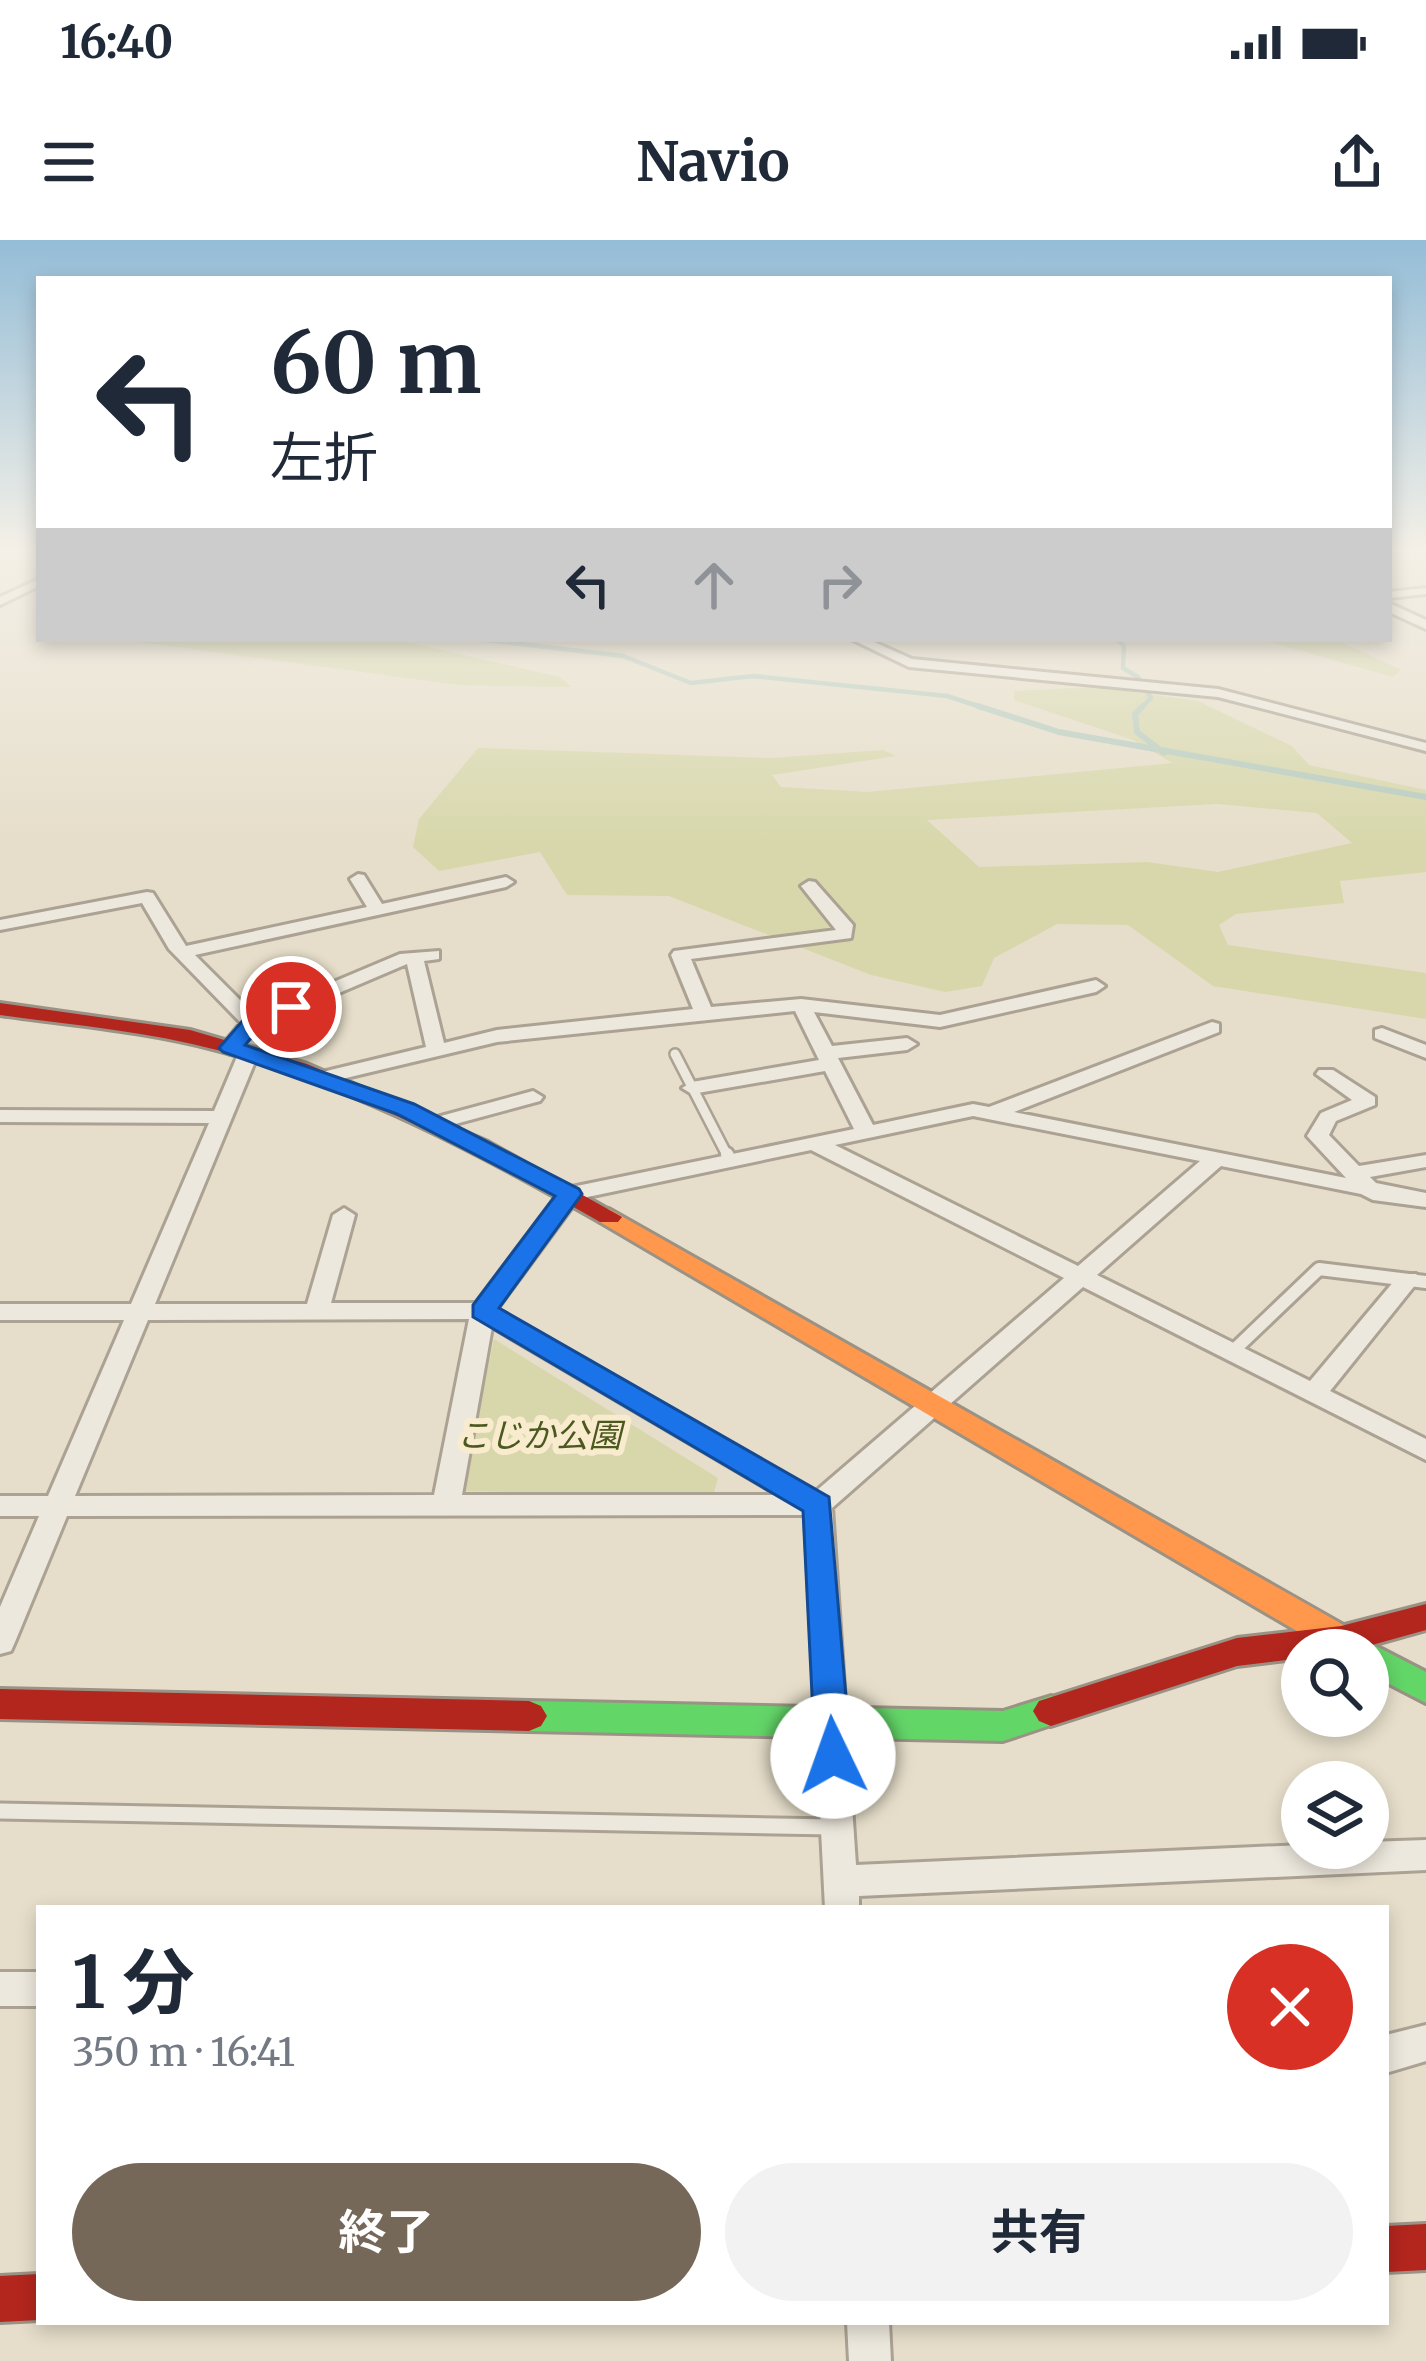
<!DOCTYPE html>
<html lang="ja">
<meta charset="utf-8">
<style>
:root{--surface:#fff;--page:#f2f2f3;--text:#1f2937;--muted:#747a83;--accent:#766858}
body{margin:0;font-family:Merriweather,"Noto Sans JP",serif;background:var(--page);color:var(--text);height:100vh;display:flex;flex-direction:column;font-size:45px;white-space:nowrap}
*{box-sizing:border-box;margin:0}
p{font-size:39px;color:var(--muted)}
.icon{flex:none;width:66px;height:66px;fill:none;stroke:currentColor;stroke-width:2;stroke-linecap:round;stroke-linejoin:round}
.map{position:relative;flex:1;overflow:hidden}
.side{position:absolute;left:36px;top:1665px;width:1353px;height:420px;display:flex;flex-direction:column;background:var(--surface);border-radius:0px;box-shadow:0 6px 18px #0003}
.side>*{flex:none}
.hud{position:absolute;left:36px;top:36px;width:1356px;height:366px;border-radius:0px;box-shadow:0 6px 18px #0003;background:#fff;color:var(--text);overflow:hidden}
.buttons{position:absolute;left:1281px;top:1389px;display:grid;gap:24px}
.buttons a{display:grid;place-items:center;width:108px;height:108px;border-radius:50%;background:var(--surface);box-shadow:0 6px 18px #0003;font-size:60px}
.pin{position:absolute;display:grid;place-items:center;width:102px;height:102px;color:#fff;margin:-51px;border:6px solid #fff;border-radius:50%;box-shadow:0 3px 12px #0007}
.me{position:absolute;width:132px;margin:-66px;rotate:357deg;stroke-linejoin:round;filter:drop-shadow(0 0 9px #0008)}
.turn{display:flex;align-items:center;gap:42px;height:252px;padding:0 36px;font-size:54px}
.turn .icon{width:156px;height:156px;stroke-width:2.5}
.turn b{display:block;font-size:84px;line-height:102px}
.lanes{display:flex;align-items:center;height:114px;padding:0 36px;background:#0003;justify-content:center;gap:60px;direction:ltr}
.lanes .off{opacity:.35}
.round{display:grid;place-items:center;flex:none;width:126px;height:126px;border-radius:63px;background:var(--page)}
.head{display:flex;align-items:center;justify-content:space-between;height:204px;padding:0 36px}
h1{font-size:72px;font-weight:700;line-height:90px}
.action{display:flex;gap:24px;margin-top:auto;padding:24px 36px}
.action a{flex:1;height:138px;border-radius:72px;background:var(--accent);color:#fff;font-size:48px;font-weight:700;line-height:138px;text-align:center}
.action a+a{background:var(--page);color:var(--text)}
.status{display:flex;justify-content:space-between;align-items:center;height:84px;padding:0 60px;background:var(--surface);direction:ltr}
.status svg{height:33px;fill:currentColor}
header{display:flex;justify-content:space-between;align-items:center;height:156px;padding:0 36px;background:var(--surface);font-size:54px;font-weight:700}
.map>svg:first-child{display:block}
.green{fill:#d7d7ab;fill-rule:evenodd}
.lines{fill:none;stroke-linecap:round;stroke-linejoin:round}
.stream-far1{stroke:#b6cbbe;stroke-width:4.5}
.stream{stroke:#b6cbbe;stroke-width:6}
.lane-far2-casing{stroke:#aba294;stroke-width:14}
.lane-far1-casing{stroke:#aba294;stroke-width:18}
.lane-casing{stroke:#aba294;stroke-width:21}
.street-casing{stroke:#aba294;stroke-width:6}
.fast-casing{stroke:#9a9284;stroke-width:6}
.slow-casing{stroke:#9a9284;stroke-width:6}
.jam-casing{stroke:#9a9284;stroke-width:6}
.lane-far2{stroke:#ede8dd;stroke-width:9}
.lane-far1{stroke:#ede8dd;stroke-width:12}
.lane{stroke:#ede8dd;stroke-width:15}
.street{fill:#ede8dd;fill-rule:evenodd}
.fast{fill:#63d668;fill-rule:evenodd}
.slow{fill:#ff974d;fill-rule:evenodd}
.jam{fill:#b3261e;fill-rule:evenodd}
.route{fill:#1a73e8;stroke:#114b97;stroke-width:3}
.labels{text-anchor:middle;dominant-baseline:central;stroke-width:12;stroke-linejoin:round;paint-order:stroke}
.park-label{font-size:33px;font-style:italic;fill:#4b581f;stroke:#f9ecce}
</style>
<div class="status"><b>16:40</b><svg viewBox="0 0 49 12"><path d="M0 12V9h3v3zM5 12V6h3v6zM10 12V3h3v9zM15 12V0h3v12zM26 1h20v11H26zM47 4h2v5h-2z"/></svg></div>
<header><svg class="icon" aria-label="menu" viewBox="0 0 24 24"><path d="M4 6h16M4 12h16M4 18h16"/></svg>Navio<svg class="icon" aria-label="share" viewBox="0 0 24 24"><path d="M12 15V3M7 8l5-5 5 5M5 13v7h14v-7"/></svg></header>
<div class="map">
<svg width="1426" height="2121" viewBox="0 0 1426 2121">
<rect width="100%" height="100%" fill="#e6deca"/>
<path class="green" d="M118,399H393L560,437L571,447L458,445Z
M1259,399H1335L1401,430L1393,437Z
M1096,447L1198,461L1292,506L1309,525L1426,550V632L1340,641L1344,663L1236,674L1219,685L1228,705L1426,733V779L1213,746L1128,685L1057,684L994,718L982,746L945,752L871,735L669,656L567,655L540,612L439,631L413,607L419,579L478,508L770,518L883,510L896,516L772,535L781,547L868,552L1172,523L1133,500L1014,460V451ZM1217,564L1317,573L1352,603L1218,632L1147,622L979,627L927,580Z
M494,1099L718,1238L713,1256L461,1251Z"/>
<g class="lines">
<path class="stream-far1" d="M478,399L623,416L691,443L753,436L947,456L987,469
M1117,399L1124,406L1123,428L1138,437L1151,458L1140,469"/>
<path class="stream" d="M978,466L1059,492L1426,557
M1143,466L1135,474L1137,492L1164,513"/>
<defs>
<path id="lane-far2" d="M675,814L728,917"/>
<path id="lane-far1" d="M727,914L729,918
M1231,1113L1319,1029L1426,1042"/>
<path id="lane" d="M0,1571L833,1587"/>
<path id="street" d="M39,339V346L0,365V357Z
M1426,348V354L1389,358V352Z
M1389,363L1426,380V389L1389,372Z
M851,399H867L912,419L1218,449L1426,503V511L1218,457L909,427Z
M358,634L364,635L382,664L506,637L514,642L506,647L195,715L255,775L400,714L439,711V719L424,721L444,803L497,790L693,769L671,715L674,711L836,690L801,646L809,641L815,642L853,685L851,698L691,719L711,767L801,759L940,775L1096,740L1105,746L1096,752L940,787L814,772L832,806L907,798L917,804L907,810L838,818L873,885L973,864L989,867L1212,782L1219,784V792L1014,872L1346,938L1307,896L1321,873L1352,860L1316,834L1319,830H1333L1375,857V865L1336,881L1329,895L1359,926L1426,915V927L1370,937L1376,943L1426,953V967L1373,960L1361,954L1221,926L1097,1035L1310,1141L1400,1034H1416L1420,1039L1416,1044L1330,1151L1426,1199V1220L1083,1047L832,1268L856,1625L1302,1605L1368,1608V1602L1426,1600V1630L859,1656V1668H825L805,1275L67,1276L15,1402L11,1411L0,1414V1367L39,1276H0V1256H48L124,1080H0V1064H131L209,883L0,882V870L214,871L239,812L249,806L256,808L259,812L155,1064H307L333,975L344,968L355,975L331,1063H476L562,949L854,889L825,831L692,854L682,848L692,842L819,820L795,771L497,802L325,843L318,841V833L426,807L407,724L259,787L237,812L230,814L220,808L241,783L169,709L142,663L0,690V680L147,652L153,653L186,706L367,667L350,639ZM973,876L1200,921L1078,1026L835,905ZM811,910L1064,1038L816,1251L497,1069L578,959ZM469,1079L434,1255L75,1256L148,1080ZM492,1087L778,1255H462Z
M1382,788L1426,805V818L1375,798V790Z
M533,851L543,857L540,861L433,890L423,884L426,880Z
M0,1732H39V1766H0Z
M1426,1785V1821L1386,1833V1795Z
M847,2082H889L891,2121H849Z"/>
<path id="fast" d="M1368,1402L1426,1432V1463L1368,1433V1410H1354Z
M1051,1456L1063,1461L1069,1471L1063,1481L1003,1501L529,1491L517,1486L511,1476L517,1466L529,1461L1003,1471Z"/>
<path id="slow" d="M609,969L1370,1400L1375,1410L1370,1420L1368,1410H1329L600,982L596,977Z"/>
<path id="jam" d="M0,763L190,790L307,824L488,902L622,977L618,982H600C479,913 352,846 217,810C146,791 72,785 0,775Z
M1426,1364V1390L1354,1410H1302V1418L1237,1426L1051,1486L1039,1481L1033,1471L1039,1461L1237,1398L1341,1386Z
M0,1449L529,1461L541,1466L547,1476L541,1486L529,1491L0,1479Z
M1426,1984V2030L1386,2032V1986Z
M39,2034V2080L0,2082V2036Z"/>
</defs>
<use href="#lane-far2" class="lane-far2-casing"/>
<use href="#lane-far1" class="lane-far1-casing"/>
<use href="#lane" class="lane-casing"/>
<use href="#street" class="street-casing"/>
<use href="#fast" class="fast-casing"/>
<use href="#slow" class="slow-casing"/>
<use href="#jam" class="jam-casing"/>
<use href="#lane-far2" class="lane-far2"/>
<use href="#lane-far1" class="lane-far1"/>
<use href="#lane" class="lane"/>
<use href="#street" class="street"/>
<use href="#fast" class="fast"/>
<use href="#slow" class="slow"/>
<use href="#jam" class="jam"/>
</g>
<linearGradient id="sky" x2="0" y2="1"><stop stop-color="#94bdd7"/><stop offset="0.51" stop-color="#f4f0e7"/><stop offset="1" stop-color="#f4f0e7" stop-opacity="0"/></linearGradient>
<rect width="1426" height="607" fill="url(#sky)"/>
<path class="route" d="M283,762L302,767L260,788L245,805L414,864L579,949L582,954L499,1068L829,1257L851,1516L846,1527L833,1532L820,1527L815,1516L803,1271L473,1077V1065L555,956L397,874L223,812L219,808L245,778Z"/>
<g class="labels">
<g class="park-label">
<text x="539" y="1195">こじか公園</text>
</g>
</g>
</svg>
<div class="buttons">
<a><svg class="icon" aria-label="search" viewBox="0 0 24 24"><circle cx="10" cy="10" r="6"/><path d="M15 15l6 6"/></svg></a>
<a><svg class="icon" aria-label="layers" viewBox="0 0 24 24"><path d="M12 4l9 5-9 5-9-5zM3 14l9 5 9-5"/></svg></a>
</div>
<div class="pin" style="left:291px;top:767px;background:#d93025"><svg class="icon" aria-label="arrive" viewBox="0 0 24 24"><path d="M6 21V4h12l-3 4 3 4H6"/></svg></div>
<svg class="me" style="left:833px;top:1516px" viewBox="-20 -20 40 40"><circle r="19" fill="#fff"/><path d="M0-13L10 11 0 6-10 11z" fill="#1a73e8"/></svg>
<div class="hud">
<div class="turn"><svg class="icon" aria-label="left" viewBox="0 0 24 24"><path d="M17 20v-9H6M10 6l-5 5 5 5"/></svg><div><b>60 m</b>左折</div></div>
<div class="lanes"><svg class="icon" aria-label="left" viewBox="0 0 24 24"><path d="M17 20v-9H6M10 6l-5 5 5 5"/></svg><svg class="icon off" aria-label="ahead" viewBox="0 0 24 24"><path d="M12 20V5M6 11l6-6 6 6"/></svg><svg class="icon off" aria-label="right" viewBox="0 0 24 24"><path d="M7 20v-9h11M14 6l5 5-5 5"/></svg></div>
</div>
<section class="side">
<div class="head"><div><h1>1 分</h1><p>350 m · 16:41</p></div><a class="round" style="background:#d93025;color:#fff"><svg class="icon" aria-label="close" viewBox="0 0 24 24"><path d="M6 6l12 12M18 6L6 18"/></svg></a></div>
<div class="action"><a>終了</a><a>共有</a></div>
</section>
</div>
